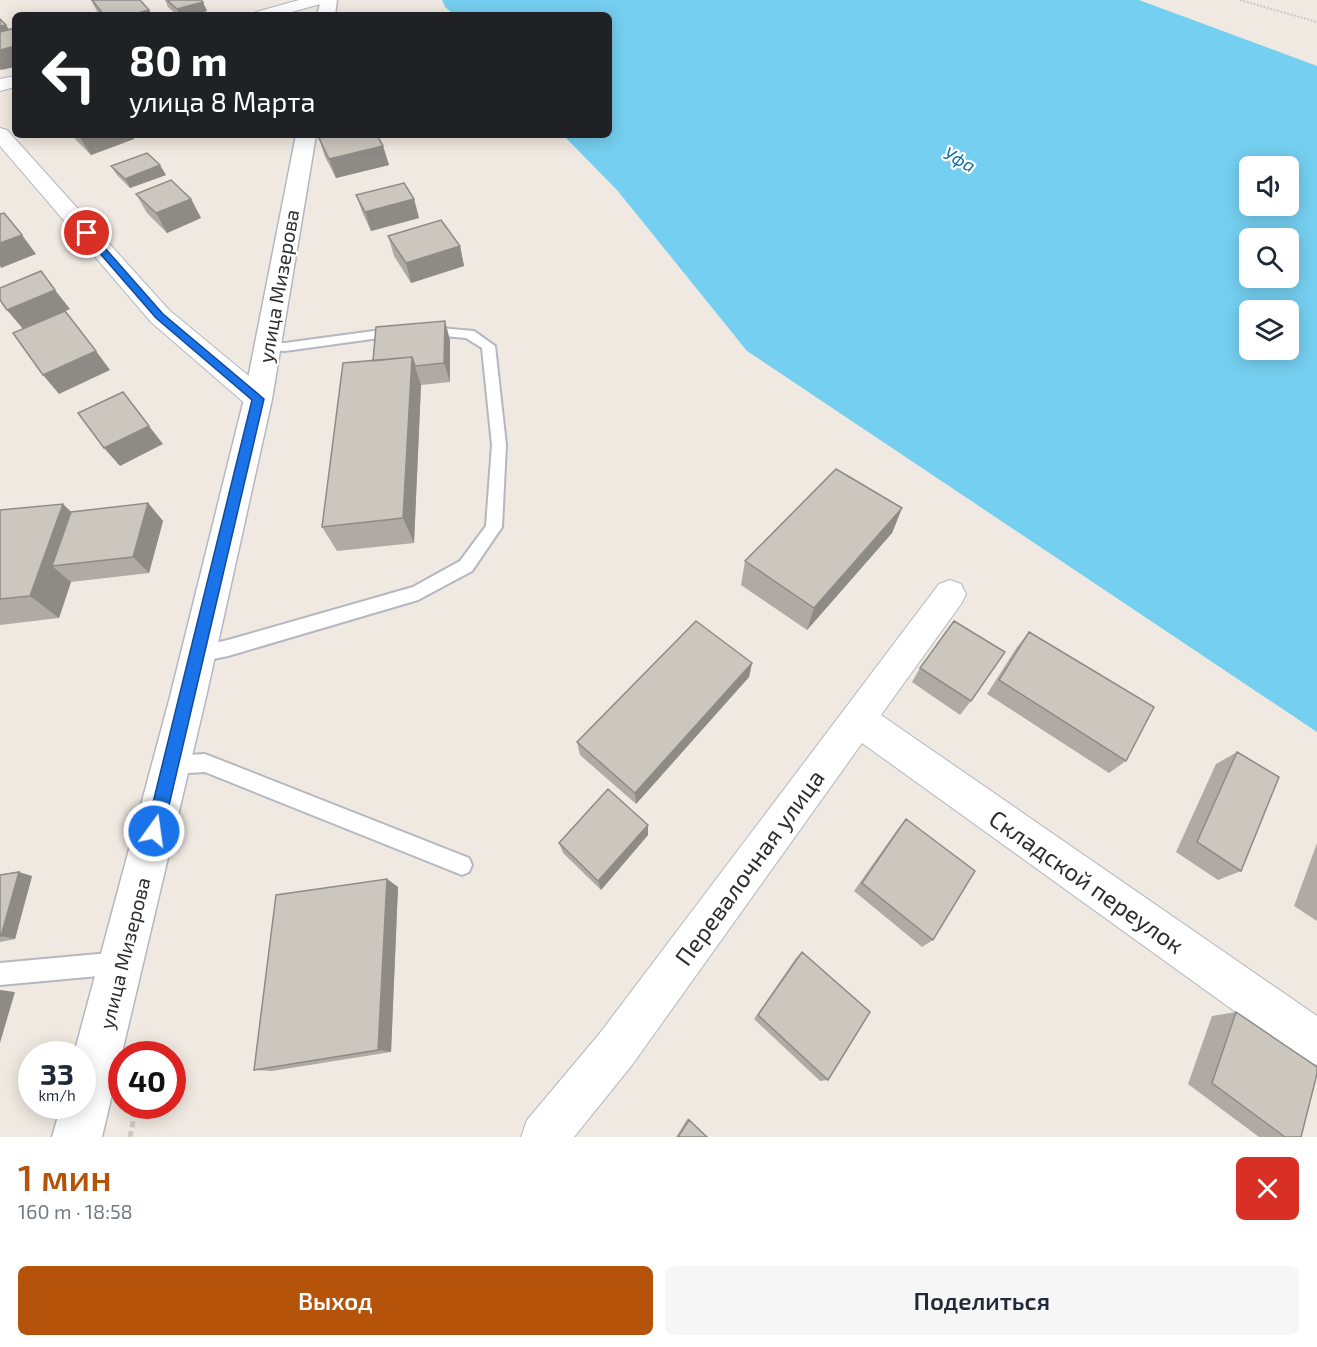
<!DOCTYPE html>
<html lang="ru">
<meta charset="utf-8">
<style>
:root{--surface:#fff;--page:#f6f6f7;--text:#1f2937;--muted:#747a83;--accent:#b45309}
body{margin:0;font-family:"Exo 2",sans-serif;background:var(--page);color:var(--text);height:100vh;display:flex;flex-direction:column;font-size:22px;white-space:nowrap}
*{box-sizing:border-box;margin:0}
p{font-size:20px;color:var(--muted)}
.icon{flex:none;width:33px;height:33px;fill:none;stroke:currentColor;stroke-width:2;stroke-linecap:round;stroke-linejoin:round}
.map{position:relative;height:1137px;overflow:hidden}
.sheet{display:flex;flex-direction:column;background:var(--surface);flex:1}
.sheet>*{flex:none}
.hud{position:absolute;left:12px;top:12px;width:600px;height:126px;border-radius:9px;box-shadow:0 3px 15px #0003;background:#202124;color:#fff;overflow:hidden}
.tools{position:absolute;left:1239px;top:156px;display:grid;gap:12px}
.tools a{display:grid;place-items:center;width:60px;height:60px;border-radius:9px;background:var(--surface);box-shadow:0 3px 15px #0003;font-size:30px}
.speed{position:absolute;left:18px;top:1041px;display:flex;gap:12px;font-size:30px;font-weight:700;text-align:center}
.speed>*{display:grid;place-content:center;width:78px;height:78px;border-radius:50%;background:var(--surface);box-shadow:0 3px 15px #0003;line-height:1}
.speed small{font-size:15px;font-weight:400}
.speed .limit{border:9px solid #d22;background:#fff;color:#111}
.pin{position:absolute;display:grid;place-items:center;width:51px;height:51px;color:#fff;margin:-26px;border:3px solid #fff;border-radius:50%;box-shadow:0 2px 6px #0007}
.me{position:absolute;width:66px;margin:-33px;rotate:14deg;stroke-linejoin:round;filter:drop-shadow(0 0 4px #0008)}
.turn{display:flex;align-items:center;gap:21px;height:126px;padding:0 18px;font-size:27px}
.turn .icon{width:78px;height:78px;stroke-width:2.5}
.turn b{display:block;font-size:42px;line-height:51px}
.round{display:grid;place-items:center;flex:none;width:63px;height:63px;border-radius:9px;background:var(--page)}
.summary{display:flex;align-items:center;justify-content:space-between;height:102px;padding:0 18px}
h1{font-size:36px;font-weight:600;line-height:45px;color:var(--accent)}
.primary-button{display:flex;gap:12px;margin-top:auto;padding:12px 18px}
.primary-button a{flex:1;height:69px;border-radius:9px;background:var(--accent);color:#fff;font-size:24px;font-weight:600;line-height:69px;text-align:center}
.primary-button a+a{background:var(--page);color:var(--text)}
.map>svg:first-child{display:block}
.water{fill:#75cff0;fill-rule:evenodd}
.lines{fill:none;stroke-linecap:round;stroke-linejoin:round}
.lane-casing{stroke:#b4b7c1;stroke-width:4}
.street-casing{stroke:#b4b7c1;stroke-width:2}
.secondary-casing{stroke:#b4b7c1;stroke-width:3}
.path-far1{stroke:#c9c9c9;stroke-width:2;stroke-dasharray:2 1.5;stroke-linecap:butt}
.path{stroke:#c9c9c9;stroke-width:5;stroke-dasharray:6 4;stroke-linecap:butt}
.lane{fill:#fff;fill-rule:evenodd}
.street{fill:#fff;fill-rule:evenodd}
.secondary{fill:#fff;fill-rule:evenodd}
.wall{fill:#afaba4}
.shaded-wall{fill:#8e8b86}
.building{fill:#cbc7bf;stroke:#8e8b86;stroke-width:1.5}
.route{fill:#1a73e8;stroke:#114b97;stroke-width:1.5}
.labels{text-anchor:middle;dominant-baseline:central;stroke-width:4.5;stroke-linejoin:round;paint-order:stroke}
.far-water-label{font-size:18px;font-style:italic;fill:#0d6fa3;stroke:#fff}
.street-label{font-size:20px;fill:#2e2e2e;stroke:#fff}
.near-street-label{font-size:24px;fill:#2e2e2e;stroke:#fff}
</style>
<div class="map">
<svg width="1317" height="1137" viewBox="0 0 1317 1137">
<rect width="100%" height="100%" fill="#efe9e1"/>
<path class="water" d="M442,0H1139L1317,66V732L747,351L617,190L563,135H609V15H454L445,7ZM1250,166H1288V206H1250ZM1250,238H1288V278H1250ZM1250,310H1288V350H1250Z"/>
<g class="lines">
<defs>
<path id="lane" d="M428,327L474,331L495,346L506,445L502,527L472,571L418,600L228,656L198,662L192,660L189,654L192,648L228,640L413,587L460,561L486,526L492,445L482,348L466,338L423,334L421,331L423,328Z
M396,328L401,329L403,332L401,335L285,351L267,350L260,346L267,342L285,343Z
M205,754L469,858L472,865L469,872L462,875L205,772L171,774L164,772L161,765L164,758L171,756Z
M120,952L128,955L131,963L128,971L120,974L0,985V963Z"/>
<path id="street" d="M299,0H326L324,3L281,15H254L256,12Z
M15,76V87L0,91V79Z
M0,128L7,130L169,310L268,392L271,399L268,406L258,409L248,406L151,322L0,146Z
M950,580L961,584L966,594L961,604L881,715L1317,1016V1065L1301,1059L862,743L632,1065L574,1137H521L527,1120L600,1033L939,584Z"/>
<path id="secondary" d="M321,0H337L335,15H317Z
M296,135H316L272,399L206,697L102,1137H52L61,1106H82V1054H74L170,697L244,399Z"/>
</defs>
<use href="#lane" class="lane-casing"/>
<use href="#street" class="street-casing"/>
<use href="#secondary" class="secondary-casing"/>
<path class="path-far1" d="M1240,0L1317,22"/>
<path class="path" d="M130,1137L136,1106"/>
<use href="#lane" class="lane"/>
<use href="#street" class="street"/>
<use href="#secondary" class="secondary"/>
</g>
<path class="wall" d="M91,0H140L152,15H99Z
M165,0H201L207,11L193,15H177L168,7Z
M73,135H132L134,139L91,155L76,140Z
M319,138L383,146L389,165L336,178L325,157Z
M111,166L166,175L130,188L117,175Z
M136,194L191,199L201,218L167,233L147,213Z
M356,195L414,199L419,218L371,231L363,214Z
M388,236L460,246L464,266L411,283L394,256Z
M450,340V382L421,385L414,543L337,551L322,527L373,361Z
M148,503L163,521L149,573L71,582L59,618L0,625V510L71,512Z
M902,508L892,533L807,630L741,585L745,561Z
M1029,632L1126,761L1109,773L987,694L1017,647Z
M752,663L749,677L636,804L580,755L577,742Z
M920,668L971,701L960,715L912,682Z
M1237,752L1241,871L1218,880L1176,852L1216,764Z
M906,819L933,940L922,947L854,891L897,830Z
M648,825V835L601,890L563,853L559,843Z
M1317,843V921L1294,906Z
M0,875L32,876L15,939L0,942Z
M387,879L398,887L391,1052L272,1071L254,1070Z
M802,952L828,1080L820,1081L754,1019L796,958Z
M1236,1012L1301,1137H1259L1188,1084L1212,1016Z
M688,1118L707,1137H676Z"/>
<path class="shaded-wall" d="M203,2L207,11L193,15H179L177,9Z
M149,10L152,15H130Z
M6,25L12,34L0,37V26Z
M15,46V67L1,70L0,69V50Z
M82,135H132L134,139L91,155L79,136Z
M383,146L389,165L336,178L329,159Z
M160,165L166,175L130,188L125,179Z
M191,199L201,218L167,233L156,213Z
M414,199L419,218L371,231L365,212Z
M22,235L36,254L1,268L0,266V243Z
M460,246L464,266L411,283L406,263Z
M55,290L70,309L23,329L7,310Z
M445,321L450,340V382L444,363Z
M96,351L110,370L59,394L43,375Z
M412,357L421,385L414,543L403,518Z
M149,426L163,444L120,466L104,448Z
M148,503L163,521L149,573L133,557Z
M63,504L89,529L52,566L71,582L59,618L30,596Z
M902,508L892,533L807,630L814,608Z
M752,663L749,677L636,804L635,793Z
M648,825V835L601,890L598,881Z
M19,872L32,876L15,939L1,936Z
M387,879L398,887L391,1052L378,1050Z
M0,990L15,992L0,1043Z"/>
<path class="building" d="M92,0H140L149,10L130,15H104Z
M167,0H201L203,2L177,9Z
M0,19L6,25L0,26Z
M15,28V46L0,50V32Z
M331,135H377L383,146L329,159L319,138Z
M147,153L160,165L125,179L111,166Z
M171,180L191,199L156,213L136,194Z
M404,183L414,199L365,212L356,195Z
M4,213L22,235L0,243V214Z
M441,220L460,246L406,263L388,236Z
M41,271L55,290L7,310L0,300V288Z
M65,311L96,351L43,375L13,333Z
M445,321L444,363L415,366L412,357L373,361L376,327Z
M412,357L403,518L322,527L343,363Z
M123,392L149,426L104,448L78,413Z
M836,469L902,508L814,608L745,561Z
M148,503L133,557L52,566L71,512Z
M63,504L30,596L0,599V510Z
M696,621L752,663L635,793L577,742Z
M954,621L1005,652L971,701L920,668Z
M1029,632L1154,707L1126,761L999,680Z
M1237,752L1279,777L1241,871L1197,842Z
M608,789L648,825L598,881L559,843Z
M906,819L975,871L933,940L862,883Z
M19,872L1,936H0V875Z
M387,879L378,1050L254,1070L276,895Z
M802,952L870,1012L828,1080L758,1015Z
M1236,1012L1317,1067V1074L1301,1137H1285L1212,1083Z
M689,1120L707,1137H678Z"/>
<path class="route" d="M84,231H90L163,314L264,399L163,831L160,837L154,839L148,837L146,831L252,400L156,318L84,235Z"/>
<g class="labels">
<g class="far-water-label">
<text transform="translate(960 159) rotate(29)">Уфа</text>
</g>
<g class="street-label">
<text transform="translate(278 286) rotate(-80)">улица Мизерова</text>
<text transform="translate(124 953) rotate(-76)">улица Мизерова</text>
</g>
<g class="near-street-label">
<text transform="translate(749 867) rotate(-54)">Перевалочная улица</text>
<text transform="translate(1087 881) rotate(35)">Складской переулок</text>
</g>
</g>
</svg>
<div class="tools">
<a><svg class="icon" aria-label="sound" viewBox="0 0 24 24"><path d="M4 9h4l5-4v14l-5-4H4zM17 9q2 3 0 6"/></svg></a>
<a><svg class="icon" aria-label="search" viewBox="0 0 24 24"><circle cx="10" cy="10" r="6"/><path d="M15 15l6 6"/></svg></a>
<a><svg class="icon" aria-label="layers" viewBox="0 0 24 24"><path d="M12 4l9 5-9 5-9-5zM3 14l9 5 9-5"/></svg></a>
</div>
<div class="speed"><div>33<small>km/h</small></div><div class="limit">40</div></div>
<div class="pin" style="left:87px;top:233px;background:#d93025"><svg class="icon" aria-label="arrive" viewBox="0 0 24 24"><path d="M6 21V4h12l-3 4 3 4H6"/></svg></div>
<svg class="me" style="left:154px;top:831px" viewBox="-20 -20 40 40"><circle r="17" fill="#1a73e8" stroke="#fff" stroke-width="3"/><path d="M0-11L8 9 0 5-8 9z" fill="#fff"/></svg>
<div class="hud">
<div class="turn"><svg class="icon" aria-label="left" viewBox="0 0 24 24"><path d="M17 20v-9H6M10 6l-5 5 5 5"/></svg><div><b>80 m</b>улица 8 Марта</div></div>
</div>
</div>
<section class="sheet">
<div class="summary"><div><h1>1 мин</h1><p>160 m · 18:58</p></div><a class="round" style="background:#d93025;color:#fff"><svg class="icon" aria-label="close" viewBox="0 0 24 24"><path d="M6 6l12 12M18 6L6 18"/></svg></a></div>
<div class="primary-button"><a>Выход</a><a>Поделиться</a></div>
</section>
